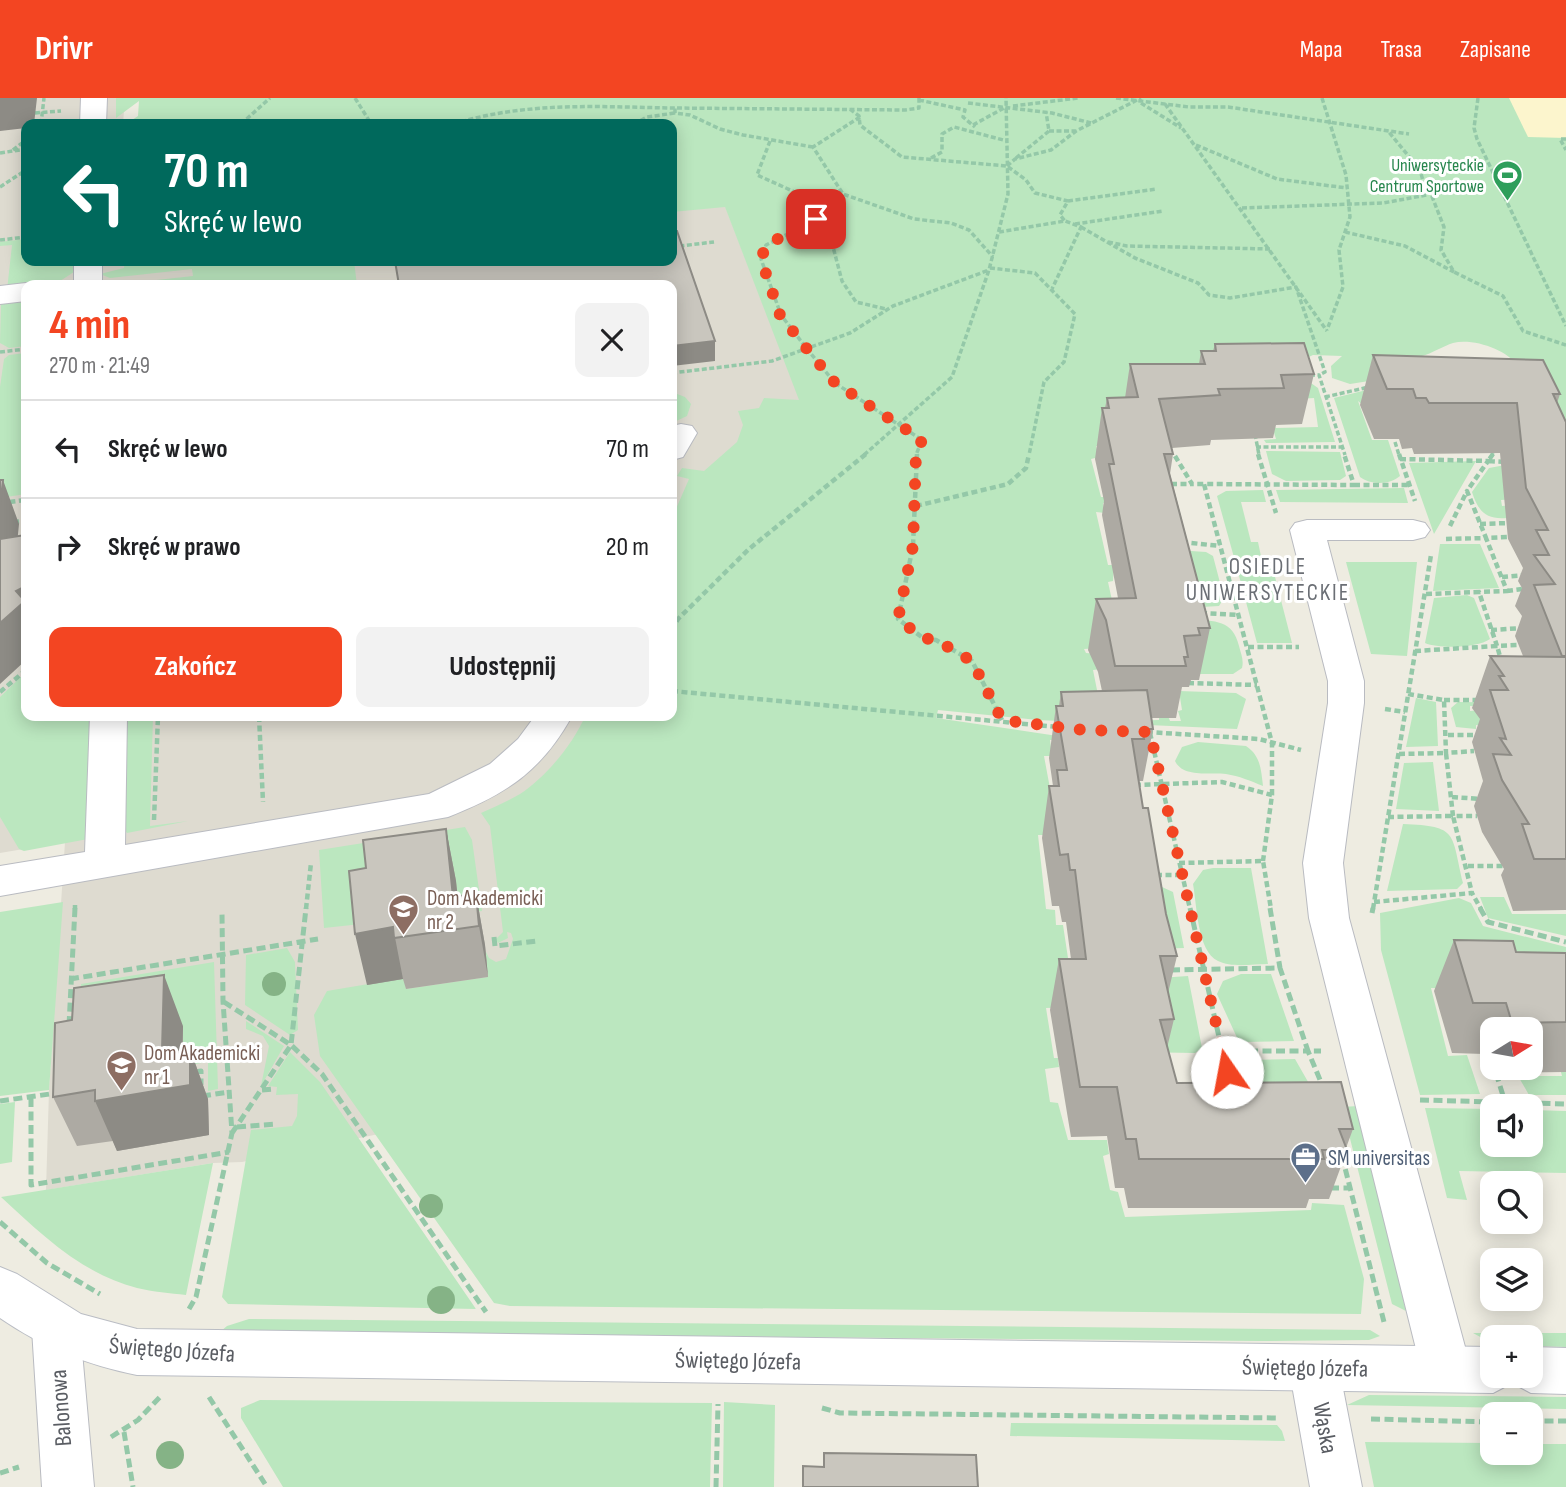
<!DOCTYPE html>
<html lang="pl">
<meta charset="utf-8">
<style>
:root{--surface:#fff;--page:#f2f2f2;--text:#202124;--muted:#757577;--line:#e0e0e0;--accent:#f34522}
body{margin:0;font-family:"Sofia Sans Condensed",sans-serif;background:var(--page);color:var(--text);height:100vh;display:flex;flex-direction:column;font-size:26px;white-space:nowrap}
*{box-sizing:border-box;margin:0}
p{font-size:23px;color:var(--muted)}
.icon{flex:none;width:38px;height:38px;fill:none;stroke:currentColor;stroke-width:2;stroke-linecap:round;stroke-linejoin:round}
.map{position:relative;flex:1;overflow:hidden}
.sheet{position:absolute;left:21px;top:182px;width:656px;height:441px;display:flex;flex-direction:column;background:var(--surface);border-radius:14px;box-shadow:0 4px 18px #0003}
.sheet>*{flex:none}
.banner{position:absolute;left:21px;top:21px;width:656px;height:147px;border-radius:14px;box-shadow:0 4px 18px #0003;background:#00695c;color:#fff;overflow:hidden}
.needle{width:46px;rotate:79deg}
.buttons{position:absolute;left:1480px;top:919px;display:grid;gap:14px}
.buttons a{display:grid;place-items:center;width:63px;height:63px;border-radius:14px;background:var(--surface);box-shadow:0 4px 18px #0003;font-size:35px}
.pin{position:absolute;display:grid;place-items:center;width:60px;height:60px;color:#fff;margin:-30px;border-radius:14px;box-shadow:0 4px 10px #0006}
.me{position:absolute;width:77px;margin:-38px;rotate:348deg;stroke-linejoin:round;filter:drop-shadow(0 0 5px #0008)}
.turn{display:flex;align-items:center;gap:24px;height:147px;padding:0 28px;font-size:32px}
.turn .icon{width:91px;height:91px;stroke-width:2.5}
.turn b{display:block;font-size:49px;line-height:60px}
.round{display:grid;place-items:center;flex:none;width:74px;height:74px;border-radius:14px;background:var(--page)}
.headline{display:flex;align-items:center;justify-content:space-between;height:119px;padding:0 28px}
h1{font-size:42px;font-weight:700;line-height:52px;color:var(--accent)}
.button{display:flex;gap:14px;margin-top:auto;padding:14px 28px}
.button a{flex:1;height:80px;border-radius:14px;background:var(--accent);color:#fff;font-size:28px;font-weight:700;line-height:80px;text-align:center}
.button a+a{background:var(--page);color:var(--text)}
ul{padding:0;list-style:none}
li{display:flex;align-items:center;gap:21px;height:98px;padding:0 28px;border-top:2px solid var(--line)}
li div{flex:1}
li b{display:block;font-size:26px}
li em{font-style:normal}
header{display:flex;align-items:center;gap:42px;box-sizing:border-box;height:98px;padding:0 35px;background:var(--accent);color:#fff}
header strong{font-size:33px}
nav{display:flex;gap:38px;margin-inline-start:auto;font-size:24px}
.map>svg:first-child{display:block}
.education{fill:#dedbd0}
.green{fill:#bbe7bf}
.sand{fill:#fcf5cd}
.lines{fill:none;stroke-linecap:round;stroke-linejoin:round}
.street-casing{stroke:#b9bbc1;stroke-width:2}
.secondary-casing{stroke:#babdc4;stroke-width:2}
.path-far2{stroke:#94c8a8;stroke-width:3.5;stroke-dasharray:5 2.5;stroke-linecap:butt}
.path-far1{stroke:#94c8a8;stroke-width:4.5;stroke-dasharray:6 3.5;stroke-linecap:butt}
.path{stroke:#94c8a8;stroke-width:5;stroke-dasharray:9 4.5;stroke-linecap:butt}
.street{fill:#fff;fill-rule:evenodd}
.secondary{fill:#fff;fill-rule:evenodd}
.tree{fill:#85b386}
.wall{fill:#adaaa3;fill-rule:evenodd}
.shaded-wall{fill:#8d8b85}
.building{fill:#c9c6be;stroke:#8d8b85;stroke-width:2}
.route{stroke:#f34522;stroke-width:12;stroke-dasharray:0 21.6}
.labels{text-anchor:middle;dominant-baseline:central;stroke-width:6;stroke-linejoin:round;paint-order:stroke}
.far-leisure-label{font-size:18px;fill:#27864d;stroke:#fff;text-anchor:end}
.education-label{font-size:21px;fill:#785e54;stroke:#fff;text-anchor:start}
.service-label{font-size:21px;fill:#4e5e75;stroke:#fff;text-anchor:start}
.neighbourhood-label{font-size:23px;letter-spacing:2px;fill:#6b6f75;stroke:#fff}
.near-street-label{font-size:24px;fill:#5a5d63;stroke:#fff}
</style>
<header>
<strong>Drivr</strong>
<nav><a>Mapa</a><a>Trasa</a><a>Zapisane</a></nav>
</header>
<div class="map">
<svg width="1566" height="1389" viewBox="0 0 1566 1389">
<rect width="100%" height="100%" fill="#eeece1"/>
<path class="education" d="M0,0H125L123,26H26V163H672V38L725,108L800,302L672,537V187H26V618H585L573,647L603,805L423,1027L242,1064L213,1065L46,1092L49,992L65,744L0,755Z"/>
<path class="green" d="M116,0H1566V398L1501,402L1502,408L1514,407L1507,420C1486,422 1478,413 1472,394L1489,370L1511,366L1508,357L1364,308L1358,303L1372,342H1388L1400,378C1390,387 1370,387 1360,379L1334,300L1391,286L1518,268C1507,252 1474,240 1453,245C1443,248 1433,255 1422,258L1426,274L1350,286L1332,280L1331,268L1342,258L1313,257L1122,348H1096L1099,359L1091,361L1101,399H1106L1107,404L1103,405L1105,415L1096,414L1108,467H1114L1113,483L1108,484L1120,539L1131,548L1084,551L1086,555L1097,556L1102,571L1093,572L1100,607L1123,623L1159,622V618H1168L1170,623H1181L1178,613L1182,612L1179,593L1236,595L1246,601L1237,631L1038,622L938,612L936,620L1051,637L1126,640L1050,642L1052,658H1044L1054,712L1048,737H1038L1046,811L1055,812L1056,827H1063L1068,860H1081L1076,909L1046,910L1054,960H1058L1059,969L1045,971L1050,1004L1058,1005L1068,1042H1107L1109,1056L1103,1058L1110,1092L1118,1094L1125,1119L1311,1112L1312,1105L1344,1107L1364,1181L1361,1216L510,1208L494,1205L320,958L314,917L327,893L404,880L406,891L488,879L485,852L489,860L496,864L506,861L513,841L511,835L507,834L508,840L498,845L496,841L503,834L490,728L481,715C494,709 508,703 520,696C546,679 574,645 585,618H672V420L689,381L677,378L682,370L704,373L737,344L743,327L738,313L759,310L764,300L799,302L725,109L672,114V26H126L138,18L139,3L116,20Z
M26,141V163H77V172L57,185L7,192L12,147L0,148V144Z
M125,163H354L357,187H111L193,178L192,171L110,180L100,176L124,170Z
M26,204V248L9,250L0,245L1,206Z
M26,255V396L0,400V289L4,261L9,257Z
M1308,283L1318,290L1335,344L1266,345L1264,342L1276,341L1271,325L1276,330L1318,329L1314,300L1298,301Z
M672,294L685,299L691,306L687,318L672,325Z
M1266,353L1340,354L1346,378L1340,382L1286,383L1272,376Z
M1476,363L1434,436L1409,365Z
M1404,390L1408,405L1280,404L1276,392Z
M1263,392L1266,404H1241L1251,444H1258L1262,463H1235L1217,398L1226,393Z
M1440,446H1480L1499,490L1433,493Z
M1176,452L1206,454L1213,458L1224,500L1219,508L1202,509Z
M1346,464H1417L1407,558L1371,556Z
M1238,474L1274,475L1292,545H1257Z
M1467,497L1474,500L1490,541C1478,550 1439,551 1425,545L1434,500Z
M1191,521C1215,523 1233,522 1239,548C1241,556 1244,562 1242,570L1233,576H1200Z
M26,574V618H93L88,741L24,753L19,751L0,719V599Z
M1416,600L1436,604L1438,648L1406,649Z
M1458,604L1552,605L1542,609L1470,608V613L1480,612L1486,628L1476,627V631L1456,629L1451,610Z
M124,618H153L150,728L188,723L127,735L121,726Z
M1198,644L1246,648C1261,658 1261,672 1263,688C1251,683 1239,678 1226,676C1210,674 1183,680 1175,663L1182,649Z
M1433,664L1439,713L1396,711L1404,665Z
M1403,726C1459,728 1451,735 1463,785L1457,791L1387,793Z
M465,729L472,742L482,813L324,830L319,752Z
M1213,770H1251L1268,866C1253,866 1232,870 1218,863C1197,853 1197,807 1193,786L1203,772Z
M1118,787L1162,789L1173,794L1184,850L1152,851Z
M1480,799H1504L1512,816H1566V838L1488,820Z
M1459,800L1471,805L1483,828L1566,849V902L1497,892L1431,890L1448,958L1467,957L1480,996L1420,997L1381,852L1380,815Z
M63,804L49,992L0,998V814Z
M287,850L295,864L298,932L290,937L245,907L246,857Z
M214,864L218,991L208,993V964L183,968V929L77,975L81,886Z
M1241,876H1271L1294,943L1239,944L1217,896L1223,883Z
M1188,878L1202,950L1195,955L1135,954L1159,880Z
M246,923L284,948L261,988L269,948L263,938L246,931Z
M290,954L320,984L476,1211L228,1206L222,1199L251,1032L292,1028L297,1018L298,996L276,997L277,989L268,988Z
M1295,961L1311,989L1279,1028L1250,962Z
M1558,963L1566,968V997H1529L1518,978H1562Z
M15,1004L12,1064L0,1066V1006Z
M1358,1008L1406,1213L1392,1206L1342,1009Z
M1425,1010L1493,1011V1046H1531V1012L1566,1013V1075L1459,1073L1467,1102L1447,1100Z
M213,1065L186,1197C170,1195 153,1194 137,1190C82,1176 41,1136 1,1099Z
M249,1221L1370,1232L1380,1238L1369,1242L1259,1243L220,1234L227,1228Z
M1473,1235H1566V1249L1531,1248V1239H1493V1246Z
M1369,1297L1566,1299V1311L1347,1307Z
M260,1302L712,1305L710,1389H283L241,1320V1310Z
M724,1304L775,1307L774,1389H723Z
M1011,1325L1277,1327L1282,1333L1285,1343L1010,1338Z
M1365,1344L1493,1345V1354H1531V1346H1566V1389H1374Z"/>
<path class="sand" d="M1509,0H1566V40L1528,39Z"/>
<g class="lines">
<defs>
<path id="street" d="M81,0H107L106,26H80Z
M74,163H102V187H74Z
M26,185L34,187H26V203L0,206V188Z
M681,326L692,328L697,335L683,359L672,362V328Z
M1307,422H1413L1425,425L1430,432L1425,439L1413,442H1327L1364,583V605L1343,765L1349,820L1471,1271L1464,1287L1446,1294L1428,1287L1421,1271L1309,820L1303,765L1328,605V583L1290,432L1295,425Z
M90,618H127L125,747L429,696L490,666L518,641L535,618H572C541,674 506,696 448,719L0,798V768L85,754Z
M56,1209L73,1215L80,1231L94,1389H42L32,1231L39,1215Z
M1314,1247L1332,1254L1339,1270L1362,1389H1310L1289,1270L1296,1254Z"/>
<path id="secondary" d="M0,1169L17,1176L81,1216L137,1231L1493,1249V1278H1531V1249L1566,1250V1296L1531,1295L1512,1285L1493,1295L137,1277C87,1267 42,1249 0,1220Z"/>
</defs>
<use href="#street" class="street-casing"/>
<use href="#secondary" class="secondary-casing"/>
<path class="path-far2" d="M355,0L370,24L376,26
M1116,0L1189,9H1228L1409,36
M1322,0L1346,77L1350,119L1339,152L1343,189L1327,232
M1478,0L1474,30L1477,41L1566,228
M919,2L965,12L963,19L975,29
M968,5L1052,15L1091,25
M1141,5L1181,30
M1165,6L1327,233
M1013,8L1078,0
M850,11L859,18L860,27L902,59L1007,68L1026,82L1035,95L1068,103L1060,117L1065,123
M35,15L61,13
M860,19L813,49L843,96L914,121L951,125L969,132L993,159
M41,26L44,0
M241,26L270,0
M454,26C527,3 600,9 675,10
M547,26H597
M634,26L647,19L675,15
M973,27L1004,10
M1049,33H1075
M1566,41H1560L1566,52
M770,43L757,77L797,95L843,96
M1196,47L1277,81L1347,90
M813,49L743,37L720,31L690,17L675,15V10L905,12L919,10V0
M13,52L26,42
M0,55L26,51
M931,60L942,54V36L954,29L1007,43
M1016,60L1049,33L1046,14
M1007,68L1015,61L1051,52L1076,33L1141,0
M0,89L26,72
M1429,91L1444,129L1441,152L1454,174L1503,198L1523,233L1566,247
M797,95L832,145L842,183L856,204L886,211
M1068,103L1157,91
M1242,110L1383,105L1427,97L1420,72L1388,33
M816,122L766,147L761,161L781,217L807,251L835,285L922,342L916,357
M1075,126L1163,113
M1081,129L1135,160L1198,185L1209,197L1230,200L1296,189L1325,274L1319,277
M999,134L1065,123L1081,129L1052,191
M1345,134L1405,148L1454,174
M0,142L26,139
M1108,144L1127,148L1270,151
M672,149L714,144
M990,170L1035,175L1075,216L1064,264L1044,284L1029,357
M0,254L26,251
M672,275L772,263L850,235L893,208L989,172
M1310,277H1319L1345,357
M1325,299L1369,289
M1255,336L1259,357
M1395,344L1399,357
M1256,349H1342
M864,357L952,279L989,172L1008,96L1006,0
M1492,357L1493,355"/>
<path class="path-far1" d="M917,356L913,448L898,521L923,540L936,542L972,563L1002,622
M1258,356L1276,415
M1399,356L1415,403
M1493,356L1488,363L1505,364
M1175,358L1192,386H1204
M1400,361L1488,363L1467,393
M1171,386H1191
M1354,387H1409
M0,405L26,402
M916,408L1008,386L1026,370L1029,356
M13,424L26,423
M1480,426L1509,425
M1450,428L1467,393L1486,440L1507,439
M1446,441L1486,440L1507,493L1479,494
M1182,444L1220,448
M1227,470H1279
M1502,479L1525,477
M1507,493L1522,491
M1426,496L1479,494L1497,548L1518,547
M1201,515L1239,517
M672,532L678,521L749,451L866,356
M1491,532L1523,530
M1248,549H1299
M1415,553L1497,548L1501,562
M1188,585L1257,587
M672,593L1058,629
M0,594L26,572
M1408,596L1444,602L1446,655L1474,653
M1444,602H1478
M1385,611L1405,614
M259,618L263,704
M1147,634L1259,641L1301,652
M1150,635L1190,811
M1448,637H1478
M1399,656L1446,655L1453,718H1477
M1135,687L1222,684L1272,697L1263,763
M1272,697V645L1204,386L1354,387L1344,356
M1452,699L1480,701
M1388,719L1453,718L1472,795
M154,722L158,618
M1179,765L1263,763L1271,811
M1468,768H1505
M1156,777H1183
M1374,804L1472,795L1481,811
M75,811V807
M306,811L311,765
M1373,811L1431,457"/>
<path class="path" d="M1190,810L1230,988
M1270,810L1280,870
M1480,810L1488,824L1566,844
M1372,815L1373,810
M494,839L495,848L537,843
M1171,872L1280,870L1308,953H1321
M70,881L318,841
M224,904L291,947L322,976L486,1214
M69,927L75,810
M1222,953H1308L1323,989
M195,974L201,973V987
M1496,975L1505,1004
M262,992L274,991
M202,998L229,994
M31,1000V1087L229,1054
M1420,1002L1566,1006
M0,1003L57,995
M237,1029L277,1026
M232,1035L291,947L306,810
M1342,1058L1384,1224
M1330,1090H1350
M0,1124L47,1165L100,1196
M189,1211L196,1199L232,1035L223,903L222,815
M209,1299L267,1389
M822,1310L840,1315L1278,1320
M1371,1321L1493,1324
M1531,1323H1566
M124,1334L133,1389
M111,1339L138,1322L160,1299
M0,1375L19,1369
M716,1389L718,1306"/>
<use href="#street" class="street"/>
<use href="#secondary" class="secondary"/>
</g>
<g class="tree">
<circle cx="274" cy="886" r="12"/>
<circle cx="431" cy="1108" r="12"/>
<circle cx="441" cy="1202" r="14"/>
<circle cx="170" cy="1357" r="14"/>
</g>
<path class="wall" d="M1215,246L1314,276L1302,326L1276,327L1273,340L1211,342L1210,347L1172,350L1173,356L1170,376L1210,530L1199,582H1191L1189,589H1182L1176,620H1151L1153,631L1143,683H1139L1143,710L1166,816L1177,858L1168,895L1174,921L1167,950L1177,985L1353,1031L1346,1050L1347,1052L1329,1101H1309L1306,1110H1128L1124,1090H1115L1107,1038L1071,1039L1050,912L1059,861H1071L1066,824H1062L1059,808H1052L1042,740L1049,688H1053L1049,660L1056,608H1059L1061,594L1102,593L1098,574L1088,552L1096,501L1118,500L1102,417L1104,403L1095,361L1102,310H1105L1107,300H1125L1130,266H1199L1201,253H1213Z
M1373,257L1560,296L1557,305L1566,324V812L1513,813L1501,777L1504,771L1482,734L1474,708L1483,683L1472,644L1480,621L1472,610L1490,558H1523L1515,538L1522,518L1515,508L1522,490L1518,483L1523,470L1508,441L1500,355L1414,356L1412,350L1402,351L1399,341H1374L1360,307Z
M446,731L456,783L457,798L476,796L485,847L488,879L406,891L403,881L367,887L366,770Z
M1454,842L1516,854L1566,855V974L1489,975L1484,956L1452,955L1434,893ZM1493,931H1531V970H1493Z
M183,928L182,952L190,951L208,1001L209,1037L117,1053L113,1043L77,1048L53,999Z"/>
<path class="shaded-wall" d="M0,0H37L34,26H26V30L0,33Z
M715,243V263L672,268V248Z
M3,382L19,426L13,486L0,451V408Z
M26,488V562L0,586V525L16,493Z
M446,731L456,783L461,830L453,799Z
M476,796L485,847L488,879L479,828Z
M393,829L403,881L367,887L355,836Z
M164,877L183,928L182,988L190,951L208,1001L209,1037L117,1053L95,1003Z"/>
<path class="building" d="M672,133H677L715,243L672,248V187H399L395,163H672Z
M1304,245L1314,276L1281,277L1284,290L1218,291L1220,297L1159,301L1173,356H1164L1210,530H1198L1200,537L1184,538L1188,559H1184L1186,568H1115L1106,522L1096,501L1136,500L1109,366H1114L1102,310H1109L1107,300L1138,299L1130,266H1205L1201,253H1216L1215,246Z
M1373,257L1543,262L1560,296H1553L1566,324V558H1562L1534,487L1555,486L1534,457H1549L1536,432H1548L1526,390L1517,305H1429L1426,300H1416L1413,291H1387Z
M0,382H3L0,408Z
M25,437L26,438V488L16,493L25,503L0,525V441Z
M1490,558L1566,559V761H1534L1522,726H1529L1502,682L1493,656L1511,657L1500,640L1506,641L1490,592H1508L1499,578H1504Z
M1147,592L1153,631H1142L1144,641H1132L1143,710H1148L1166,816L1177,858H1160L1174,921L1160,922L1177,985L1341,984L1353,1031H1339L1347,1052H1322L1324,1061H1139L1136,1041H1126L1117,989H1080L1059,861H1086L1075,772H1070L1068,756L1060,757L1049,688H1059L1057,672H1067L1056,608H1063L1061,594Z
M446,731L453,799L476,796L479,828L394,840L393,829L355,836L349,773L366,770L363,742Z
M1454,842L1513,843L1516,854L1566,855V924L1512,925L1506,905H1473Z
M164,877L162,953L190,951V987L95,1003V992L53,999L55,925L72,922L74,890Z
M824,1355L976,1357L978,1389H803V1368L824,1369Z"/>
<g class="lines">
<path class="route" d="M816,121L766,147L761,161L780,217L807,251L835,285L922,342L916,356L913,448L898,521L923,540L936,542L972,563L1002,622L1083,632L1150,634L1227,974"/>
</g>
<defs>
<symbol id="stadium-pin" viewBox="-11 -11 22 30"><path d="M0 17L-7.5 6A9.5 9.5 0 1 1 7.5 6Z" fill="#2e9e5b" stroke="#fff"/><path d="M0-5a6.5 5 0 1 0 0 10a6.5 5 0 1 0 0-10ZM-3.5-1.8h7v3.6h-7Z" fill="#fff"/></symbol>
<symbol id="university-pin" viewBox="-11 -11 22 30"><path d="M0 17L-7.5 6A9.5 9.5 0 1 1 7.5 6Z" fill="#8d6e63" stroke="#fff"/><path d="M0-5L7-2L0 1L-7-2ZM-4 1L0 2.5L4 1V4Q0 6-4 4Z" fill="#fff"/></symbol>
<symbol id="office-pin" viewBox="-11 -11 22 30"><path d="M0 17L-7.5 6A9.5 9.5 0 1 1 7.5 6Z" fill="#5c6f8a" stroke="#fff"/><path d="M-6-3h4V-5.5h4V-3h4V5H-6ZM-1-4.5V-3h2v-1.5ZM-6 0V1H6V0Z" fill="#fff"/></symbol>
</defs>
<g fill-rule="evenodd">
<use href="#stadium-pin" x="1490" y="60" width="35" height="47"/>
<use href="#university-pin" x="386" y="794" width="35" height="47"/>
<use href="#university-pin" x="104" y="950" width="35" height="47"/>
<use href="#office-pin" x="1288" y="1042" width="35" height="47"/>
</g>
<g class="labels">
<g class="far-leisure-label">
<text x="1484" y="67">Uniwersyteckie<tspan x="1484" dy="21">Centrum Sportowe</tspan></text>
</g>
<g class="education-label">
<text x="427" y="800">Dom Akademicki<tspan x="427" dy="24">nr 2</tspan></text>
<text x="144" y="955">Dom Akademicki<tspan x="144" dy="24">nr 1</tspan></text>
</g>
<g class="service-label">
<text x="1328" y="1060">SM universitas</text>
</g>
<g class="neighbourhood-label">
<text x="1268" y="469">OSIEDLE<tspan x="1268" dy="26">UNIWERSYTECKIE</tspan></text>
</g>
<g class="near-street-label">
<text transform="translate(172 1252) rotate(4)">Świętego Józefa</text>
<text transform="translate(738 1263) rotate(1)">Świętego Józefa</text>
<text transform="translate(1305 1270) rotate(1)">Świętego Józefa</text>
<text transform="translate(61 1310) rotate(-94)">Balonowa</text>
<text transform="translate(1325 1330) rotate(80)">Wąska</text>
</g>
</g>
</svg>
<div class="buttons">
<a><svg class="needle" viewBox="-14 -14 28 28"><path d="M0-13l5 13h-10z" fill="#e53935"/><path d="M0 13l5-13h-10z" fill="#757577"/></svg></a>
<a><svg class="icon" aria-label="sound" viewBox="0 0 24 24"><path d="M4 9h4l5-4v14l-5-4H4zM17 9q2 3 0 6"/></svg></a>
<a><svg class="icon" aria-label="search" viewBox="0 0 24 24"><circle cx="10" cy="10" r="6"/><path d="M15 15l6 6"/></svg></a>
<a><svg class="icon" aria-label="layers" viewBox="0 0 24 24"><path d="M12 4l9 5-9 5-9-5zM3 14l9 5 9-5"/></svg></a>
<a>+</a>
<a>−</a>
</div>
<div class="pin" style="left:816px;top:121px;background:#d93025"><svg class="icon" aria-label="arrive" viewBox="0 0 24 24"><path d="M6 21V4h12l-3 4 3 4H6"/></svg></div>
<svg class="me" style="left:1227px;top:974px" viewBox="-20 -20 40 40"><circle r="19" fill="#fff"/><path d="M0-13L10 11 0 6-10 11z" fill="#f34522"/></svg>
<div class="banner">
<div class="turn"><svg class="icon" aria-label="left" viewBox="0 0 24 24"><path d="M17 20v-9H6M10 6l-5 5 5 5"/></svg><div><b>70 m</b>Skręć w lewo</div></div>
</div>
<section class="sheet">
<div class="headline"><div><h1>4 min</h1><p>270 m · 21:49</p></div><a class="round"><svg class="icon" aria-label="close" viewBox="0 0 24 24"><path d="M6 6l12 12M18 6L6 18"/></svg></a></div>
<ul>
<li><svg class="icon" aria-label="left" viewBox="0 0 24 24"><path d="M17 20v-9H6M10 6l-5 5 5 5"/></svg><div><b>Skręć w lewo</b></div><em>70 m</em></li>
<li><svg class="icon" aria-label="right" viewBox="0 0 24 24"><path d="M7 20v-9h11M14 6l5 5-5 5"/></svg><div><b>Skręć w prawo</b></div><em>20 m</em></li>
</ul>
<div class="button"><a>Zakończ</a><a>Udostępnij</a></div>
</section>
</div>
